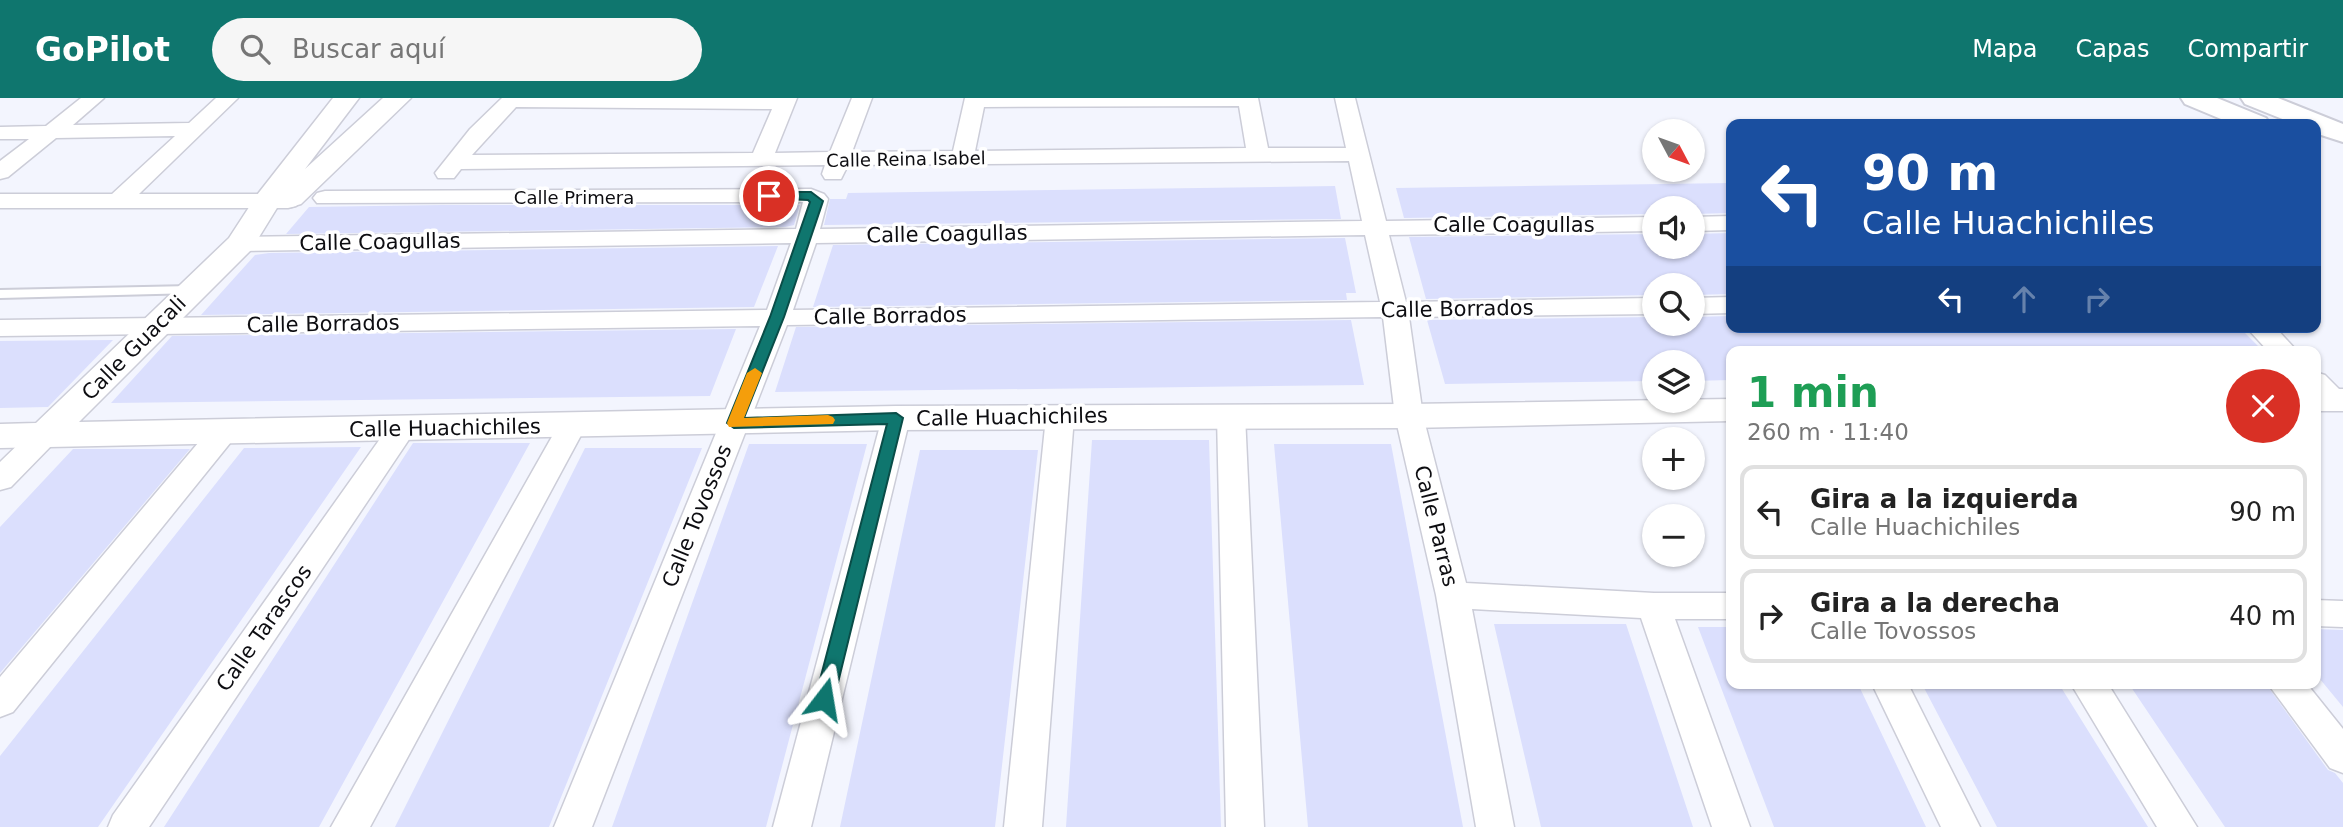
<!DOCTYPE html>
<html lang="es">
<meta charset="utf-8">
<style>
:root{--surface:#fff;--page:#f6f6f6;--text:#222;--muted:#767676;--line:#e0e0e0;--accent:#0f766e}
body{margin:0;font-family:"DejaVu Sans",sans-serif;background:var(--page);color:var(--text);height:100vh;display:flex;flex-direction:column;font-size:26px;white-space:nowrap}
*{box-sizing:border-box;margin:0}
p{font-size:23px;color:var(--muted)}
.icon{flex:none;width:38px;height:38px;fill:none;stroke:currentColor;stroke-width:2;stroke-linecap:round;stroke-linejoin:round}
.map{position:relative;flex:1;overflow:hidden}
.side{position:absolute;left:1726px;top:248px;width:595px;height:343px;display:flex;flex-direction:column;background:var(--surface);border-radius:14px;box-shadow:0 2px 5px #0004}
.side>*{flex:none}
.guide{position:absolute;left:1726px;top:21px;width:595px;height:214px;border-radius:14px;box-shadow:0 2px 5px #0004;background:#1a4fa0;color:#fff;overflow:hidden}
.needle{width:46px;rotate:131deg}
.tools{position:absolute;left:1642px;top:21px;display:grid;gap:14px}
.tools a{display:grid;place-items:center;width:63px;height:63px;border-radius:50%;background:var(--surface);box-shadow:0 2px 5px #0004;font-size:35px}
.pin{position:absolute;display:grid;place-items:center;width:60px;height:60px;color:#fff;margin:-30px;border:4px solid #fff;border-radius:50%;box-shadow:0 2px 7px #0007}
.me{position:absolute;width:77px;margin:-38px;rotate:14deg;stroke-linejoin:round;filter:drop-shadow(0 0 5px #0008)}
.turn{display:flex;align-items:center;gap:24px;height:147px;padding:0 21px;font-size:32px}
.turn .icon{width:91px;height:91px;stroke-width:2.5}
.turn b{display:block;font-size:49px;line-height:60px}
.lanes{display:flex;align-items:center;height:66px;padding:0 21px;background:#0003;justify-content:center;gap:35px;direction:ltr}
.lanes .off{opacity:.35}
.round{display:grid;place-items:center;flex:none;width:74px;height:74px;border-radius:37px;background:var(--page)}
.headline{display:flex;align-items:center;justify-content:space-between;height:119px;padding:0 21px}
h1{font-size:42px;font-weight:600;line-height:52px;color:#1e9e55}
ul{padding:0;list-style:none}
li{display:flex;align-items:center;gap:21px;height:94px;margin:0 14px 10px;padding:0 7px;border:4px solid var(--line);border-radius:14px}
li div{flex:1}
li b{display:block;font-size:26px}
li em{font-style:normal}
header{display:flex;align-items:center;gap:42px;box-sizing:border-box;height:98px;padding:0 35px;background:var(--accent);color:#fff}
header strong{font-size:33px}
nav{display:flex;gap:38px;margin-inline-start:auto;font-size:24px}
.search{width:490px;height:63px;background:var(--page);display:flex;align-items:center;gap:18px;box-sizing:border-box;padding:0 24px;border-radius:38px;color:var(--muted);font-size:26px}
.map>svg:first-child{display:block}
.building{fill:#dbdffd}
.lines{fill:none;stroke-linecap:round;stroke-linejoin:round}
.service-casing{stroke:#cccdd8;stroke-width:4}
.minor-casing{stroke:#cccdd8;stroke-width:3}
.tertiary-casing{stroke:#cccdd8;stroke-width:3}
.trunk-casing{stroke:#cccdd8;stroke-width:4}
.service{fill:#fff;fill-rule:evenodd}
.minor{fill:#fff;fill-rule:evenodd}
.tertiary{fill:#fff;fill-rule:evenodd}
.trunk{fill:#fff;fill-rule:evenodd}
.route{fill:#0f766e;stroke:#0a4d48;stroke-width:2}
.slow{fill:#f59e0b}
.labels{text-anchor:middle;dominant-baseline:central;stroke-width:7;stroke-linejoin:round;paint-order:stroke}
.far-street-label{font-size:18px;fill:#0d0d11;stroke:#fff}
.street-label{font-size:21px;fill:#0d0d11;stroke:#fff}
</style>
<header>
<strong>GoPilot</strong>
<div class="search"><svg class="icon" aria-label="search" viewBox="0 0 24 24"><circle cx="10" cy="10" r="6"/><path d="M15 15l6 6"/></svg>Buscar aquí</div>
<nav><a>Mapa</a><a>Capas</a><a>Compartir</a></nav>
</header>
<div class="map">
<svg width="2343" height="729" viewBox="0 0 2343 729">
<rect width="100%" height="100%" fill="#f3f5fe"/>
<path class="building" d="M1731,85V115L1692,116V110H1654V116L1404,120L1396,90Z
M1335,88L1341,121L824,127L830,101H846L848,95Z
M442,107H800L794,127L785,129L286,136L309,109Z
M1731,135V196L1692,197V187H1654V197L1426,201L1409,139L1654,136V149H1692V136Z
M1345,140L1356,195H1346L1347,202L813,209L833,147Z
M778,148L754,209L201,217L255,157L269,155Z
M1731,218V229H2239L2264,254H1731V282L1692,283V264H1654V283L1445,286L1427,222L1654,219V226H1692V219Z
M1351,222L1364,287L775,294L796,229Z
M736,231L710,298L111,305L172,238Z
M113,242L48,309L0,310V243Z
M1092,342H1209L1221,729H1066Z
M413,345H530L319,729H164Z
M749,346H867L766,729H612Z
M1274,346H1391L1463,729H1308Z
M361,349L98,729H0V658L244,350Z
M585,350H702L549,729H395Z
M73,351H190L0,575V429Z
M920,352H1038L995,729H840Z
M1494,526H1626L1693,729H1541Z
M1698,529H1731V586H1858L1926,729H1774Z
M2315,531L2343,532V609L2315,575Z
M1922,586H2059L2148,729H1997Z
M2129,586H2266L2328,672L2335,675L2343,685V729H2225Z"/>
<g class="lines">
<defs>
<path id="service" d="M191,188L197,192L195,195L0,200V192Z"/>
<path id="minor" d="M81,0H104L73,27L189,25L216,0H238L139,96H288L296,98L300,103L296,108L288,110H0V96H112L175,38L56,40L8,79L0,81V63L29,41H0V29L46,28Z
M502,0H797L775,55L830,54L852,0H872L852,54L953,53L965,0H1258L1268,50H1346L1335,0H1355L1386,123L1654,119V133L1389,137L1406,204L1654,200V216L1409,219L1423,318L1466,485L1654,495H1731V521H1675L1750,729H1712L1641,520L1472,511L1514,729H1476L1436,497L1395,318L1383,219L787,227L592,729H554L760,228L0,238V222L767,212L791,145L240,153L231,151L228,146L231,141L240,139L796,131L803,104L317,105L313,100L317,95L325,93L811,91L824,96L828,101L820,131L1362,123L1349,63L848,67L841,81H825L822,76L825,67L461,71L454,80H438L435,75L470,31ZM1239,8L1246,50L975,53L984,9ZM516,9L772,11L753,55L472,57ZM1365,137L1380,204L793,212L816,145Z
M1731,118V132L1692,133V119Z
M1731,199V215L1692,216V200Z
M2246,229H2275L2298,254H2269Z
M2315,274L2325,277L2343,295V309C2330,312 2324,309 2315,299Z
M1231,308L1241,310L1245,317L1264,729H1226L1217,317L1221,310Z
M1060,310L1070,312L1074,319L1042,729H1004L1046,319L1050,312Z
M896,311L906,313L910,320L811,729H773L882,320L886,313Z
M572,318L582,321L586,328L370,729H331L558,328L562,321Z
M402,321L412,324L416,331L149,729H108L113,717L392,324Z
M225,322L235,325L239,332L235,339L13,614L0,619V579L215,325Z
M44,328L54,331L59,338L54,345L11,389L0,392V364L34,331Z
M2315,502L2343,503V529L2315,528Z
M1872,586H1908L1980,729H1941Z
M2071,586H2108L2197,729H2157Z
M2268,586H2307L2343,631V675L2330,670Z"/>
<path id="tertiary" d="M333,0H359L305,71L383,0H411L301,106L291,109L280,105L251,152L79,324L896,308L1409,306L1731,301V323L1409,330L896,332L0,350V326L36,325L229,140L257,97Z
M2315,291H2343V313H2315Z"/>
<path id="trunk" d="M2181,0H2217L2266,20L2270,26H2233L2185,6Z
M2241,0H2278L2343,26V44L2315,35V26H2295L2245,6Z"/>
</defs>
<use href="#service" class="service-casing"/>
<use href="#minor" class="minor-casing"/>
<use href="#tertiary" class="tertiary-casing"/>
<use href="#trunk" class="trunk-casing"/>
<use href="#service" class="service"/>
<use href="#minor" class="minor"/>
<use href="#tertiary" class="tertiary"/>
<use href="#trunk" class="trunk"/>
</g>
<path class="route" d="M769,94H811L823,103L784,219L744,320L896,315L903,320L834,601L831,607L824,609L818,607L815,601L887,326L734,330L727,325L770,219L810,104L808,102L765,100V95Z"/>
<path class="slow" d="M755,270L762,275L744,320L828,317L833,319L835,322L833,326L729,329L727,325L747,275Z"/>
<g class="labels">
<g class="far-street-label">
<text transform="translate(906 61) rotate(-1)">Calle Reina Isabel</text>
<text x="574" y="99">Calle Primera</text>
</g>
<g class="street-label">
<text x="1514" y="127">Calle Coagullas</text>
<text transform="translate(947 136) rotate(-1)">Calle Coagullas</text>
<text transform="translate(380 144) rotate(-1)">Calle Coagullas</text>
<text transform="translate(1457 211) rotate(-1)">Calle Borrados</text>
<text transform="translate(890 218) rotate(-1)">Calle Borrados</text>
<text transform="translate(323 226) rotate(-1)">Calle Borrados</text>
<text transform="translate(134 250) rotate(-45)">Calle Guacali</text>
<text transform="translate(1012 319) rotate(-1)">Calle Huachichiles</text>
<text transform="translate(445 330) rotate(-1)">Calle Huachichiles</text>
<text transform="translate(697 418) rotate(-68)">Calle Tovossos</text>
<text transform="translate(1436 428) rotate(76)">Calle Parras</text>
<text transform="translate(264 530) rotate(-55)">Calle Tarascos</text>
</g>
</g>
</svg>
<div class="tools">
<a><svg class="needle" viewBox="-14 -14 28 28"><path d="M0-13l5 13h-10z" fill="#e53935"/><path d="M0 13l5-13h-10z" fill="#767676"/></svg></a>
<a><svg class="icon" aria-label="sound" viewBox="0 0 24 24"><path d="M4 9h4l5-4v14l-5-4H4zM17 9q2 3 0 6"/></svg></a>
<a><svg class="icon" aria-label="search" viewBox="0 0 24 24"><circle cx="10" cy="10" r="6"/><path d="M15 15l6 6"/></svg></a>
<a><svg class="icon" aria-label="layers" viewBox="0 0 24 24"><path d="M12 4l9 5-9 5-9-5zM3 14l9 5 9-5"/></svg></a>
<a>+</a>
<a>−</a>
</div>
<div class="pin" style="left:769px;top:98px;background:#d93025"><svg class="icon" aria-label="arrive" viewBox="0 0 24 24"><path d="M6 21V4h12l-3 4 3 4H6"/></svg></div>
<svg class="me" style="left:824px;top:601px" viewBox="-20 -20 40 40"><path d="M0-17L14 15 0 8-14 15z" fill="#0f766e" stroke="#fff" stroke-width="4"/></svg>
<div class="guide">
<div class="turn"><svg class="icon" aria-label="left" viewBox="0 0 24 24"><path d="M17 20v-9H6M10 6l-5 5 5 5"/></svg><div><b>90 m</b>Calle Huachichiles</div></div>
<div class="lanes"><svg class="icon" aria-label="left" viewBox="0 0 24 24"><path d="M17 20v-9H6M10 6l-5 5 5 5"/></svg><svg class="icon off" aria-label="ahead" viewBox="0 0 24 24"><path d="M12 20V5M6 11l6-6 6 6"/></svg><svg class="icon off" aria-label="right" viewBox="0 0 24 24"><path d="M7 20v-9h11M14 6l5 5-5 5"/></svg></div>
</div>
<section class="side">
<div class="headline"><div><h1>1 min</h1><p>260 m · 11:40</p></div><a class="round" style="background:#d93025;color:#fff"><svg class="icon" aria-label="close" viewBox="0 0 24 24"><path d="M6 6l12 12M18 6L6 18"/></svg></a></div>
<ul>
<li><svg class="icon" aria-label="left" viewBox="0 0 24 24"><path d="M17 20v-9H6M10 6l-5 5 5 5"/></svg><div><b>Gira a la izquierda</b><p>Calle Huachichiles</p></div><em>90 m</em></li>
<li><svg class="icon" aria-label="right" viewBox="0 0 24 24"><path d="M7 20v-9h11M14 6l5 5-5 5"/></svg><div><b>Gira a la derecha</b><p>Calle Tovossos</p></div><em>40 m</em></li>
</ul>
</section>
</div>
